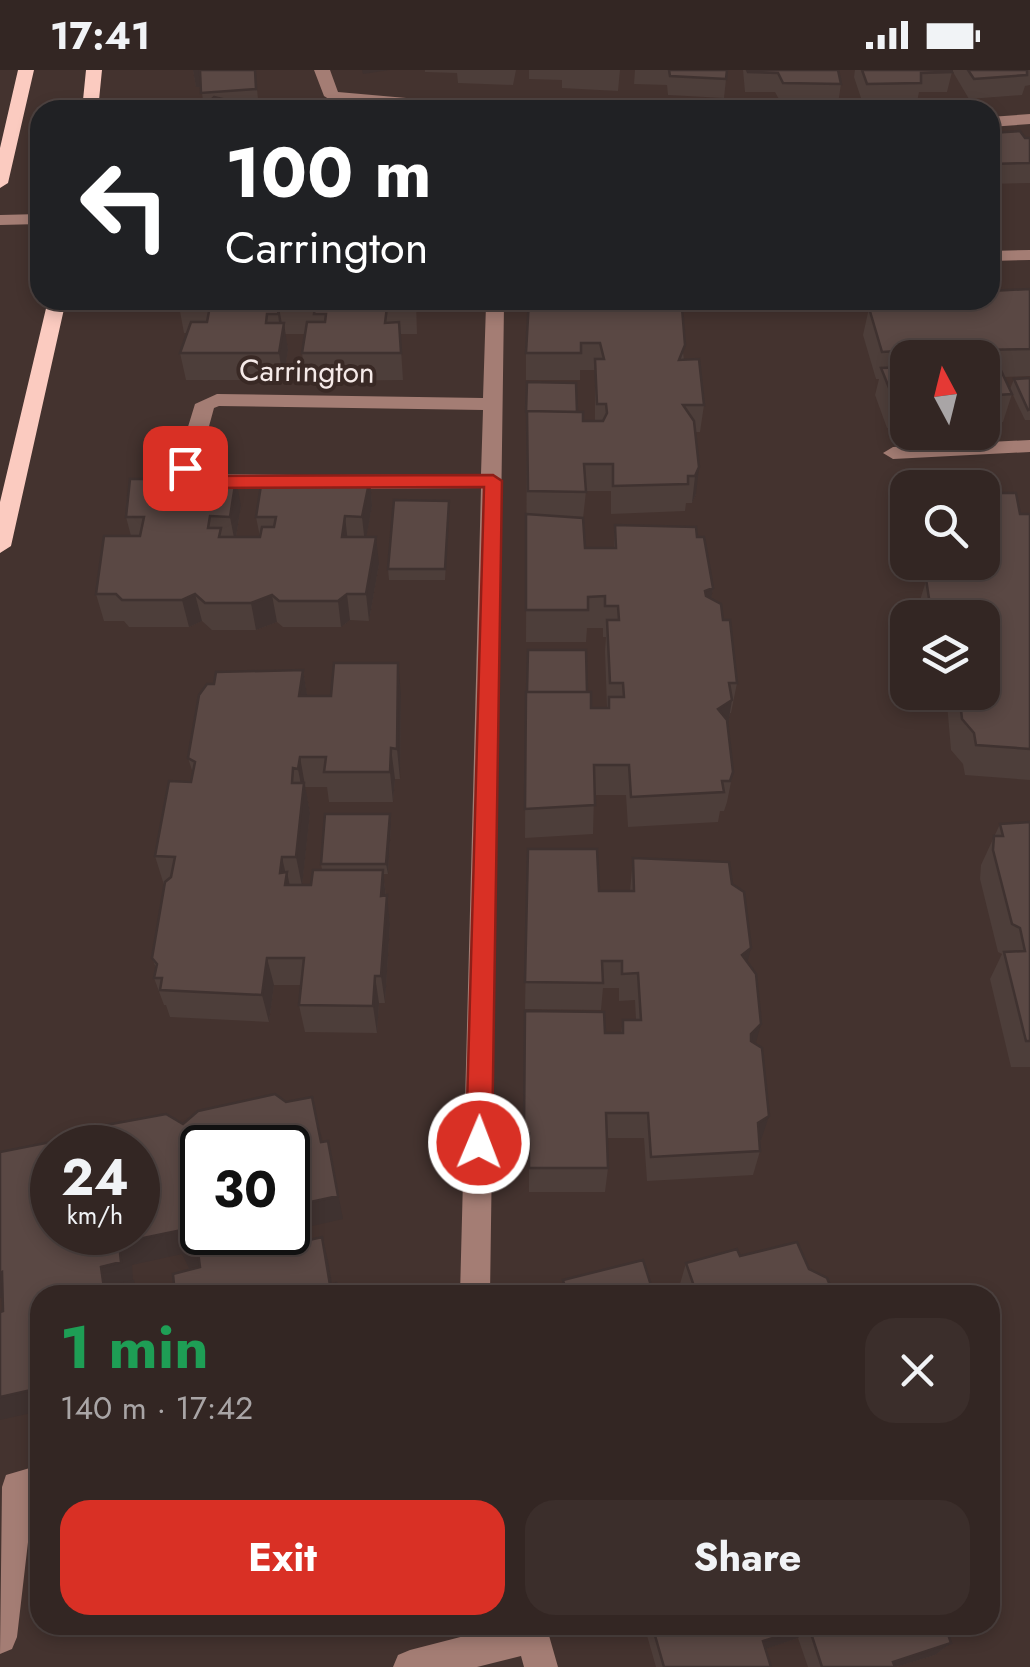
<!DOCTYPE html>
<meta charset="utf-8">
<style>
:root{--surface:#332623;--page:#3b2e2b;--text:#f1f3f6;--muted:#a9a5a6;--line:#4e4341;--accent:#d93025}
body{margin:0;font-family:Jost,sans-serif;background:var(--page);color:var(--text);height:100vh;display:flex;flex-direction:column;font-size:38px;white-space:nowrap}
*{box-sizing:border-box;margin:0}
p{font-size:32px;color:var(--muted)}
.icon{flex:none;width:55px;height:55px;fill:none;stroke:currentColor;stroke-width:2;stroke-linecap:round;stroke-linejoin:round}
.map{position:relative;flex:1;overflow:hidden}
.details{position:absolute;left:30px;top:1215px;width:970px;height:350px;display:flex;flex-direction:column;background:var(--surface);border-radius:30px;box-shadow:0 5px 15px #0003,0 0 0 2px var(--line)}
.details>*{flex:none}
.top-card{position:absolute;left:30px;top:30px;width:970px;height:210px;border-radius:30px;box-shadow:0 5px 15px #0003,0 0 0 2px var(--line);background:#202124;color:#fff;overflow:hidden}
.needle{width:65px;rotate:353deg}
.controls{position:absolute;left:890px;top:270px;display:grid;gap:20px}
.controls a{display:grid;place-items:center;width:110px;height:110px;border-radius:20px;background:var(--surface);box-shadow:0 5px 15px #0003,0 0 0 2px var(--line);font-size:50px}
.speed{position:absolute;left:30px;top:1055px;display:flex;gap:20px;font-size:50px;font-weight:700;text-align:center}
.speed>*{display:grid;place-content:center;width:130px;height:130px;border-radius:50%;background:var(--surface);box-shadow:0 5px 15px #0003,0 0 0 2px var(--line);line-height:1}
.speed small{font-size:25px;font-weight:400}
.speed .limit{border:5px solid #111;border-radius:15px;background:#fff;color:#111}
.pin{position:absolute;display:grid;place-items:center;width:85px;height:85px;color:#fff;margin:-42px;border-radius:20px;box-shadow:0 5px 15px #0006}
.me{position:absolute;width:110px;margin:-55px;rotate:1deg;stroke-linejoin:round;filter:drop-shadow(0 0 8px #0008)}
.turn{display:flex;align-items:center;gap:35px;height:210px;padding:0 30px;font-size:45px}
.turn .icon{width:130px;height:130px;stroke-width:2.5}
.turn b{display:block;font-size:70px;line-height:85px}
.round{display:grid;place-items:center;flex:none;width:105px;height:105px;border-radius:30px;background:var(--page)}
.summary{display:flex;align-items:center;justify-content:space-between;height:170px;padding:0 30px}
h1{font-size:60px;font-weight:700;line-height:75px;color:#1e9e55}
.action{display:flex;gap:20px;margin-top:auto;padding:20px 30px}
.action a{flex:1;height:115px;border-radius:30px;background:var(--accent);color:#fff;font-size:40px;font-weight:700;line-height:115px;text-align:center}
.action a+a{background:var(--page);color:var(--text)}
.status{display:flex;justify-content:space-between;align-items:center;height:70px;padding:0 50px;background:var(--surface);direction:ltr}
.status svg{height:28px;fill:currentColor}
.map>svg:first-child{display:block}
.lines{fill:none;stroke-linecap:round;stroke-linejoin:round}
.minor{fill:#a47d74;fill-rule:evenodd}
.major{fill:#fbcbc0;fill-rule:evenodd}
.wall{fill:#4d3e3a}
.shaded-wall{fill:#3f3230}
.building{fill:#5a4844;stroke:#3f3230;stroke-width:2.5;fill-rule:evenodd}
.route{fill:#d93025;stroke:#8d1f18;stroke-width:2.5}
.labels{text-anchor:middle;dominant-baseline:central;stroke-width:8;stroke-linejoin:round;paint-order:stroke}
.far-street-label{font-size:30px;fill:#f5eae8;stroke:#392925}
</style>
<div class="status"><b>17:41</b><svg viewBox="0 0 49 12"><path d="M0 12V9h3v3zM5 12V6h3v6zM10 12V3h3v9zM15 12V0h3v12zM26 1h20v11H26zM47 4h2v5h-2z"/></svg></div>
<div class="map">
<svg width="1030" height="1597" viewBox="0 0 1030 1597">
<rect width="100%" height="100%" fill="#44332f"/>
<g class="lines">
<path class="minor" d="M314,0H330L338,22L486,35L494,40H434L332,31L324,26Z
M1030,44V54L990,57V47Z
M40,144V154L0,155V145Z
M1030,180V190L990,191V181Z
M497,230L504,235L490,1225H460L481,418L336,419L326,412L336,405L481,404L483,340L219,336L214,338L196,404L296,405L306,412L303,417L195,419L180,412L175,399L195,334L217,324L483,328L486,235Z
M1030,370V382L893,389L883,383L893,377Z
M40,1395V1427L33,1429L17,1567L12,1579L0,1584L2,1417L6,1405Z
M507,1555H546L558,1597H524L521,1586L477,1597H393L398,1585L410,1580Z"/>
<path class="major" d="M18,0H34L8,113L0,118V78Z
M86,0H102L98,40H82Z
M48,230H66L11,476L0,483V432Z"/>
</g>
<path class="wall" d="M193,0H255L259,38L204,37L201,17H196Z
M425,0H516L513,15L458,13L457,3L425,2Z
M529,0H620L618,21L562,18V10L529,9Z
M635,0H727L724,28L668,25L667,15L634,14Z
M743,0H838L841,14L838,34L781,33L775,22H745Z
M855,0H951L952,2L947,22H919L917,32L863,34L854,7Z
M953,0H1030V15L1025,16L1022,25L969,29L953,2Z
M990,63L1030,68V113L990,114Z
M1030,219V306L1004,307L1012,324L1003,352L982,353V288H908V357L887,358L875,325L879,309H876L863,265L869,238L990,230Z
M181,230H416L417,264H400L403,310L306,311L302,283L305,264H285L288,280L283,310H186L180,283L187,263H184L179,236Z
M604,230H677L684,290L704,335L700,362H695L696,424L692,433H686L685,441L611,444V421H586L583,449L585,478H614L615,455L697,467L713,518L711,529L723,550L737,613L731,643H730L727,656L733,702L727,732L724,741H720L718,752L628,757L626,725H594L593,764L525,768L526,622H587L591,638H607L605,581L606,567H603V558H587L586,572H526L527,312L577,342L583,351H595V300H580V310H526V283L580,237H603Z
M1030,308V350H1025L1010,319L1014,309Z
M370,408L372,436L366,467L379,494L369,551L350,550L341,557H283L277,552L256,560H212L202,551L189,557H129L124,551H104L96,524L131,466L126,447L241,436L236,467H260L256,447Z
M449,442L445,510H389L388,499Z
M1020,444H1030V710L965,705L963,694L951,680L946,622H982V548H918L917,540L925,514L922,492H982Z
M303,600L307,626L401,624L400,709H395L393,732H329L327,717H305L310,743L302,815H311L322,800L321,794L390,744L391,754L388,804H383L390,854L385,933H379L377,963L305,962L299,935L301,915H274L269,952L170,947L166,935H164L154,908L156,898L152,888L164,815L155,786L191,712L193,703L188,688L214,614Z
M1030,752V997H1011L990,909L1002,884L998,882L980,809L981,795L1000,754Z
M528,779L599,821H630L633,788L732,814L747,892L756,974L761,1070L759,1072L760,1081L753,1105L647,1111L644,1068H607L608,1098L605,1122H529V1087H524L525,941L605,963H621L623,950H636L635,930L619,931V918H603L601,940L525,939Z
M740,1186L809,1199L834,1225H684L680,1214L686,1193Z
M644,1555H945L951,1573L935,1585L896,1597H808L798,1568L765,1579L771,1597H656Z"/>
<path class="shaded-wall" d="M193,0H201L203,17H196Z
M362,0H390L363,4Z
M279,237L283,260L284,253L288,280L283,310L279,283L281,269L278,244Z
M699,397L696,424L692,433L695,406Z
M370,408L372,436L365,474L362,447Z
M236,409L241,436L235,473L230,447Z
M345,446L348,473L342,467Z
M376,467L379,494L369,551L366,524Z
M713,518L708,549L705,521Z
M195,524L202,551L189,557L182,530Z
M347,524L350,550L341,557L338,531Z
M272,525L277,552L256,560L251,533Z
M398,593L401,624L400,709L397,679Z
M303,600L308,631L299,626Z
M732,630L727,660L718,639Z
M391,678L395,709L393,732L390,702Z
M300,687L310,743L302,816L296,787L303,726L298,699Z
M390,744L391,754L388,804L386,794Z
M282,787L286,805L287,802L293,831L280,803Z
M383,800L386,829L381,826Z
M387,825L390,854L385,933L381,906Z
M751,878L744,906L742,885Z
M267,888L274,915L269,952L262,925Z
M375,906L379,933L377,963L373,936Z
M761,954L754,980L744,990L751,964Z
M769,1046L761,1070L750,1078L758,1053Z
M328,1071L343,1149L299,1159L304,1195L297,1173L292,1136Z
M177,1161L197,1174L207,1196L190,1200L182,1184L132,1195L133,1211L141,1225L104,1218L101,1197L119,1173Z
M322,1167L328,1190L334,1225L330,1215Z
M2,1202L18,1224L0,1228V1203Z
M40,1318V1341L0,1350V1327Z
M809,1557L798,1568L754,1583L763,1571Z
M951,1573L935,1585L896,1597H886L893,1592Z"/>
<path class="building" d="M200,0H255L256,19L201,23Z
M669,0H727L726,9L670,6Z
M747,0H838L841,14L783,13L778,3L748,2Z
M862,0H951L952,2L921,3V13L867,14Z
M968,0H1027V5L974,9Z
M214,27L264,39L200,40Z
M1020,61L1025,68H1030V93L990,94V63Z
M1030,219V279L978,280L981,288H916L913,280L882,282L869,238L892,233L980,232L979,230H990V221Z
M181,230H415V237H387L385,253L399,252L401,283H302L307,252H325L326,244H314L315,237H279L278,244H267L266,253H284L279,283H180L191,252H207L210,236H179Z
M529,230H580V237H605V230H677L682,238L685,275L679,290L699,289L704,335H683L694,351L699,397L695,406H688V414L613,416V394H584L586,422L528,421L527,341L583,342V351H603L607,343L606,334H597L595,289H604L600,273H581V283H526Z
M982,291L983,293L997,292L1012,324L982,326Z
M908,297V330H894L881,298Z
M1030,308V339L1028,340L1014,309Z
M527,312L576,313L577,342L527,341L526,343Z
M370,408L362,447L345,446L342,467H376L366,524H347L338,531H279L272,525L251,533H205L195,524L182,530H122L116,524H96L104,466H140L144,447H126L130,409H236L230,447L210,446L208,458H221L219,467H260L262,457H274L276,447H256L262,409Z
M982,423H1016L1020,444H1030V679L976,675L974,663L962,649L959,622H982V548H932L926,509L944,510L942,494L939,492H982Z
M394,430L449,431L445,499H388Z
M526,444L583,448L585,478H616L615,455L696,457L697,467H704L713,518L705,521L706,526L721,534L723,550H730L737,613H729L732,630L718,639L727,650L733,702L730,711H722L724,722L631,727L629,695H594L595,735L525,739L526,622H591V638H609V627H624L623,613H610L607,550H619L618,536H605V526L588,527V540H526Z
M528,580H586L587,622H527Z
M334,593H398L397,679L391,678L390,702H324L326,687H300L298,699L293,698L292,713H304L296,787H282L280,803L287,802L285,815H311L313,800H383L381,826L387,825L381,906H375L373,936L299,935L304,888H267L262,925L160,920L162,908H154L157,894L152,888L165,812L171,807L175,787L155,786L169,711L191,712L195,692L188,688L199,625L207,614H214L216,602L303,600L299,626H331Z
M325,744H390L386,794H321Z
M1030,752V971H1026L1004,882L1025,881L1020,858L1012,854L993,780L994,766H1003L1000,754Z
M528,779H597L599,821H634L633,788L729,792L732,814L744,822L751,878L742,885L756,904L761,954L751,964V971L762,978L769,1046L758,1053L760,1081L651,1087L648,1043H606L608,1098H529V1063L524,1062L525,941L604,942L605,963H623V950H641L638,903L622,904V891H602L603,913L525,912Z
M275,1024L286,1032L312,1027L321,1072L328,1071L338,1126L292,1136L297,1173L322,1167L330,1215L336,1213L339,1225H175L173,1204L200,1197L197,1174L179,1178L177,1161L119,1173L121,1192L101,1197L104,1218L133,1211L134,1225H40V1318L0,1327V1242L3,1241L2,1202L0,1203V1082L71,1068L81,1075L106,1055L166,1044L183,1054L198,1041ZM52,1078H138V1162H52ZM202,1078H288V1162H202Z
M797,1172L809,1199L827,1208L834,1225H697L686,1193L737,1179L740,1186Z
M643,1190L654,1225H567L563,1210Z
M652,1555H945L951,1573L893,1592L895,1597H822L809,1557L763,1571L771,1597H664Z"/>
<path class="route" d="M178,394H191L200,406L493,405L502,411L492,1073L488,1081L479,1085L470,1081L466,1073L484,417L195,418L178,403Z"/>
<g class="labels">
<g class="far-street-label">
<text transform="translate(307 301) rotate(1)">Carrington</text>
</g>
</g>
</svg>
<div class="controls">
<a><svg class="needle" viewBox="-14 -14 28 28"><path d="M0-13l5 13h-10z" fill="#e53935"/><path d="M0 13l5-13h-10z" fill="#a9a5a6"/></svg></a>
<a><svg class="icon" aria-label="search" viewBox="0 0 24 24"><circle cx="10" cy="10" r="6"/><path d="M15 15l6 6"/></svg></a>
<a><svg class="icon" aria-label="layers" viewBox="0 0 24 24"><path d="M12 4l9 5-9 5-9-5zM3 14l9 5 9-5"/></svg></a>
</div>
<div class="speed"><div>24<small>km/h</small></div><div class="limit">30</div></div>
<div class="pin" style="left:185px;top:398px;background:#d93025"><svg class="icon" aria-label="arrive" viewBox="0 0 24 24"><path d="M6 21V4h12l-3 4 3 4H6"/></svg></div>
<svg class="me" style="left:479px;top:1073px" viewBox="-20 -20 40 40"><circle r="17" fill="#d93025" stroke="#fff" stroke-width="3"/><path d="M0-11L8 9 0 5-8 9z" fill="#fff"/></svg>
<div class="top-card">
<div class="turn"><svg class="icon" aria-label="left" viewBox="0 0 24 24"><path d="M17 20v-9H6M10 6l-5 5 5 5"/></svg><div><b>100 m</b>Carrington</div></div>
</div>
<section class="details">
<div class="summary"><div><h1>1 min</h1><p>140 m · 17:42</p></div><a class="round"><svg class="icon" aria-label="close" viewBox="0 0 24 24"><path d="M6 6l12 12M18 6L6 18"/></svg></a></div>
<div class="action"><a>Exit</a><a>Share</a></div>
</section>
</div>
